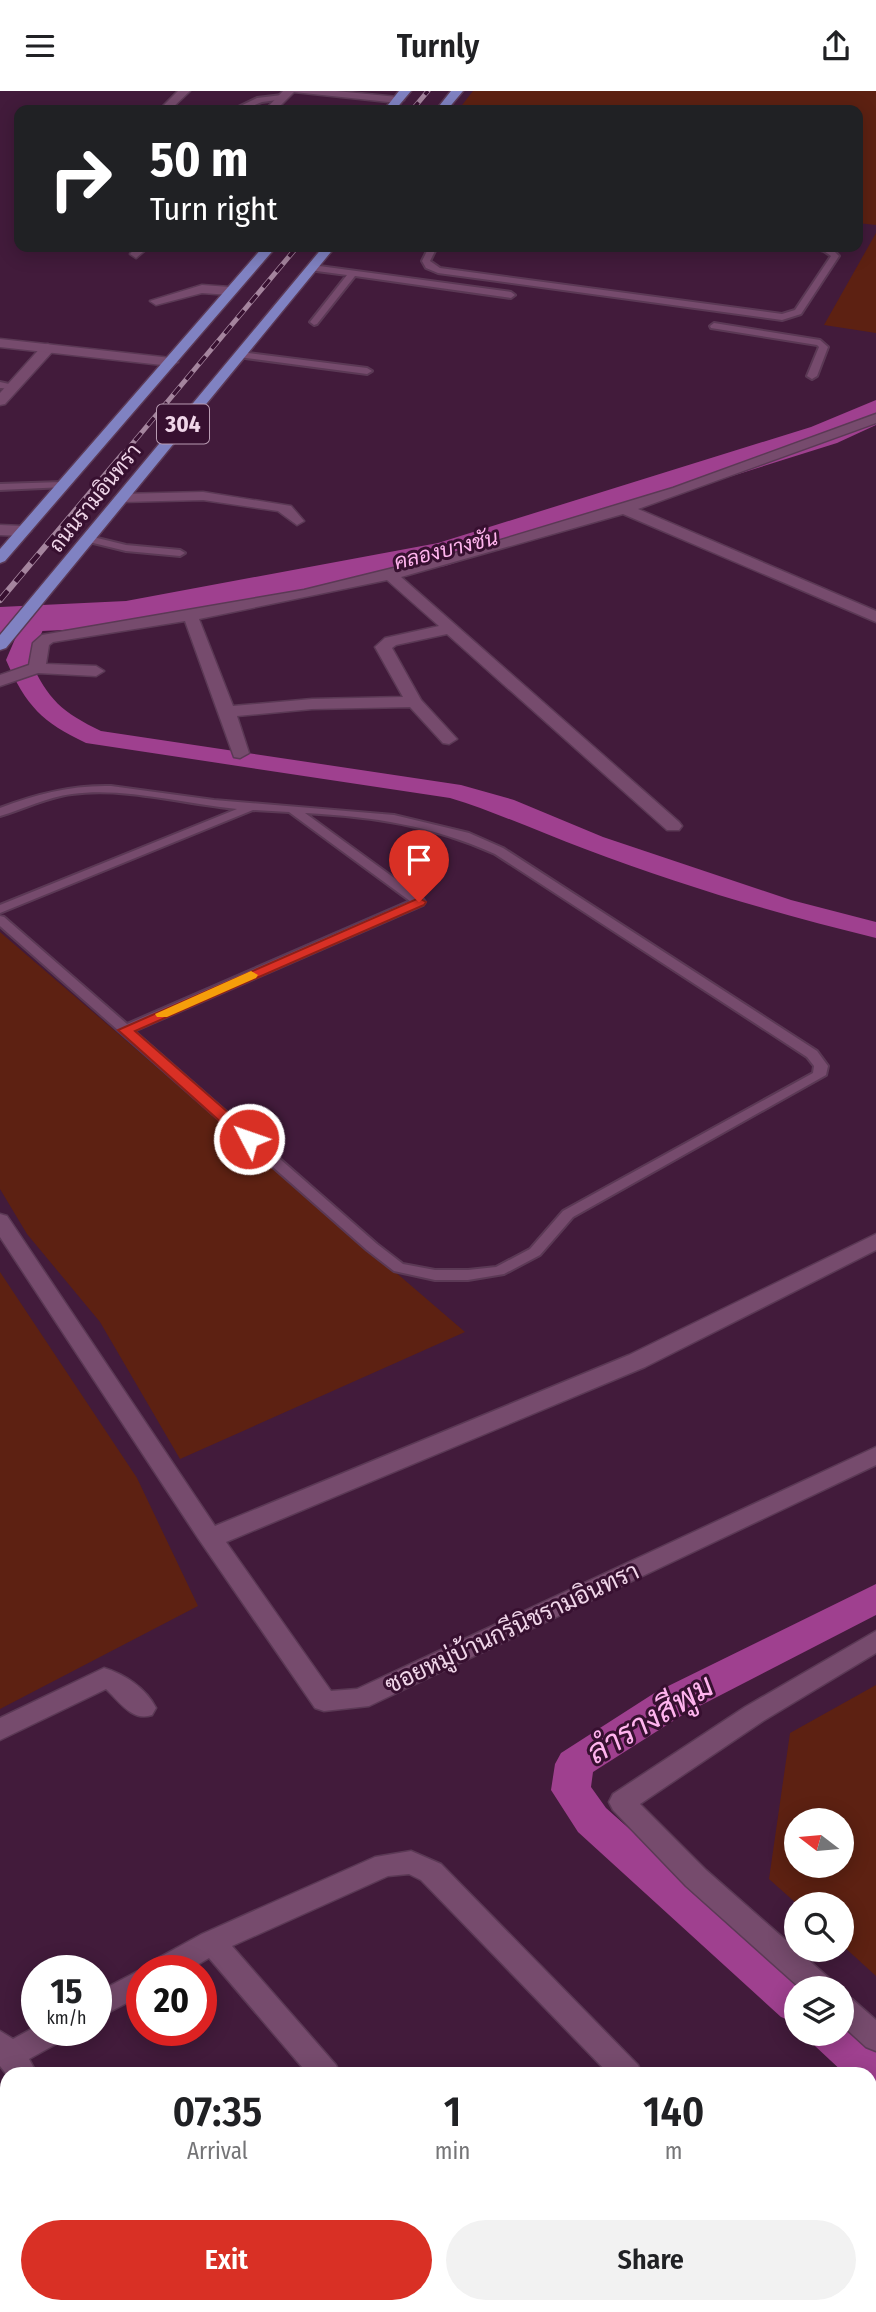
<!DOCTYPE html>
<meta charset="utf-8">
<style>
:root{--surface:#fff;--page:#f2f2f2;--text:#202124;--muted:#757577;--accent:#d93025}
body{margin:0;font-family:"Fira Sans Condensed",Sarabun,sans-serif;background:var(--page);color:var(--text);height:100vh;display:flex;flex-direction:column;font-size:26px;white-space:nowrap}
*{box-sizing:border-box;margin:0}
p{font-size:23px;color:var(--muted)}
.icon{flex:none;width:38px;height:38px;fill:none;stroke:currentColor;stroke-width:2;stroke-linecap:round;stroke-linejoin:round}
.map{position:relative;flex:1;overflow:hidden}
.side{position:absolute;left:0px;top:1976px;width:877px;height:247px;display:flex;flex-direction:column;background:var(--surface);border-radius:21px 21px 0 0;box-shadow:0 4px 18px #0003}
.side>*{flex:none}
.top-card{position:absolute;left:14px;top:14px;width:849px;height:147px;border-radius:14px;box-shadow:0 4px 18px #0003;background:#202124;color:#fff;overflow:hidden}
.needle{width:46px;rotate:286deg}
.controls{position:absolute;left:784px;top:1717px;display:grid;gap:14px}
.controls a{display:grid;place-items:center;width:70px;height:70px;border-radius:50%;background:var(--surface);box-shadow:0 4px 18px #0003;font-size:35px}
.speed{position:absolute;left:21px;top:1864px;display:flex;gap:14px;font-size:35px;font-weight:700;text-align:center}
.speed>*{display:grid;place-content:center;width:91px;height:91px;border-radius:50%;background:var(--surface);box-shadow:0 4px 18px #0003;line-height:1}
.speed small{font-size:18px;font-weight:400}
.speed .limit{border:10px solid #d22;background:#fff;color:#111}
.pin{position:absolute;display:grid;place-items:center;width:60px;height:60px;color:#fff;margin:-72px -30px;border-radius:50% 50% 50% 0;rotate:-45deg;box-shadow:0 0 7px #0007}
.pin .icon{rotate:45deg}
.me{position:absolute;width:77px;margin:-38px;rotate:311deg;stroke-linejoin:round;filter:drop-shadow(0 0 5px #0008)}
.turn{display:flex;align-items:center;gap:24px;height:147px;padding:0 21px;font-size:32px}
.turn .icon{width:91px;height:91px;stroke-width:2.5}
.turn b{display:block;font-size:49px;line-height:60px}
.eta{display:flex;justify-content:space-evenly;align-items:center;height:119px;text-align:center}
.eta b{font-size:42px;font-weight:600;line-height:49px}
.button{display:flex;gap:14px;margin-top:auto;padding:14px 21px}
.button a{flex:1;height:80px;border-radius:42px;background:var(--accent);color:#fff;font-size:28px;font-weight:600;line-height:80px;text-align:center}
.button a+a{background:var(--page);color:var(--text)}
header{display:flex;justify-content:space-between;align-items:center;height:91px;padding:0 21px;background:var(--surface);font-size:32px;font-weight:600}
.map>svg:first-child{display:block}
.green{fill:#5d2112;fill-rule:evenodd}
.lines{fill:none;stroke-linecap:round;stroke-linejoin:round}
.canal{fill:#9f408f;fill-rule:evenodd}
.river{fill:#9f408f;fill-rule:evenodd}
.service-casing{stroke:#5b3955;stroke-width:4}
.minor-casing{stroke:#5b3955;stroke-width:3}
.tertiary-casing{stroke:#5b3955;stroke-width:3}
.trunk-casing{stroke:#5b3955;stroke-width:3}
.service{fill:#764b6d;fill-rule:evenodd}
.minor{fill:#764b6d;fill-rule:evenodd}
.tertiary{fill:#764b6d;fill-rule:evenodd}
.trunk{fill:#8082c2;fill-rule:evenodd}
.rail-far1-casing{stroke:#a5859e;stroke-width:5}
.rail-casing{stroke:#a5859e;stroke-width:6}
.rail-far1{stroke:#371030;stroke-width:3.5;stroke-dasharray:10;stroke-linecap:butt}
.rail{stroke:#371030;stroke-width:4.5;stroke-dasharray:12;stroke-linecap:butt}
.route{fill:#d93025;stroke:#8d1f18;stroke-width:2}
.slow{fill:#f59e0b}
.labels{text-anchor:middle;dominant-baseline:central;stroke-width:6;stroke-linejoin:round;paint-order:stroke}
.far-street-label{font-size:21px;fill:#f0d6e9;stroke:#371030}
.far-water-label{font-size:21px;font-style:italic;fill:#ffb4ee;stroke:#371030}
.shield{fill:#371030;stroke:#b89bb2;stroke-width:2}
.shield-label{font-size:23px;font-weight:bold;fill:#f0d6e9}
.street-label{font-size:24px;fill:#f0d6e9;stroke:#371030}
.near-water-label{font-size:32px;font-style:italic;fill:#ffb4ee;stroke:#371030}
</style>
<header><svg class="icon" aria-label="menu" viewBox="0 0 24 24"><path d="M4 6h16M4 12h16M4 18h16"/></svg>Turnly<svg class="icon" aria-label="share" viewBox="0 0 24 24"><path d="M12 15V3M7 8l5-5 5 5M5 13v7h14v-7"/></svg></header>
<div class="map">
<svg width="876" height="2221" viewBox="0 0 876 2221">
<rect width="100%" height="100%" fill="#421b3b"/>
<path class="green" d="M473,0H876V134L858,132V19L459,18Z
M876,142V242L824,234Z
M0,841L465,1241L180,1368L100,1231L27,1143L0,1098Z
M0,1181L137,1387L198,1515L0,1618Z
M876,1594V1885L842,1854V1813H797L769,1788L790,1642ZM842,1729V1774H796V1729Z"/>
<g class="lines">
<path class="canal" d="M36,520L44,522L48,527L30,569C48,609 62,621 101,640L461,694L514,709L603,746L791,809L876,831V847C777,823 680,794 585,758C539,741 496,721 450,707L86,652C42,631 26,615 6,569L24,527L28,522Z
M876,1493V1524L684,1623L593,1681L591,1696L606,1717L808,1897H796V1932L781,1926L578,1741L551,1699L555,1673L561,1662L656,1601Z
M842,1927L876,1957V2003L870,2001V1983H845L815,1955L809,1942H842Z"/>
<path class="river" d="M876,309V334L837,352L445,475L126,536L0,542V516L126,510L438,452L811,336Z"/>
<defs>
<path id="service" d="M282,4L286,6L285,8L262,11L242,19H232L257,7Z
M26,17L37,19H25Z
M429,156H437L430,170L440,177L782,223L795,219L831,165L824,160L811,156H830L839,165L801,223L782,229L438,182L426,177L422,170Z
M312,174L511,201L515,204L511,207L355,185L317,233L314,234L310,231L347,184L309,179L308,177Z
M714,232L820,249L828,256L817,285L812,288L807,285L819,256L817,254L711,237L710,235Z
M241,261L367,277L372,280L367,283L238,266L237,264Z
M0,291L18,295L13,298L0,297Z
M62,391L67,394L65,396L0,399V393Z
M89,445L126,454L180,459L185,462L180,465L126,460L85,450V446Z
M111,695L214,709L394,724L469,742L503,757L817,960L828,975L826,984L573,1126L540,1164L504,1183L468,1189H435L394,1180L367,1159L0,835V825L4,826L127,933L410,810L289,721L253,719L0,822V814L237,718C183,713 126,696 72,703C47,706 24,718 0,725V717C36,703 72,694 111,695ZM305,722C375,726 430,734 495,763L807,966L814,975L813,982L563,1120L530,1158L496,1176L468,1179H435L403,1173L377,1153L134,940L423,814L425,811L423,808Z"/>
<path id="minor" d="M178,0H190L170,19H159Z
M283,0H336L398,6L404,9L398,12L294,1L276,19H265Z
M136,156H149L136,167L130,163Z
M202,194L230,196L236,200L230,204L202,202L156,214L150,210Z
M48,253L55,257L53,260L5,313L0,314V302L43,254Z
M876,323V332L638,418L876,520V531L623,423L401,486L679,731L682,735L679,739H667L447,543L396,554L392,557L421,609L457,648L449,653L443,652L410,616L312,618L237,625L249,662L240,667L234,666L185,530L53,551L49,554L46,573L96,575L104,580L96,585L38,582L0,595V584L29,574L33,552L42,544L304,499L471,458L673,397ZM387,489L439,535L385,547L375,556L403,606L312,608L233,615L199,528Z
M203,401L291,415L304,430L297,434L278,420L203,409L121,411L114,407L121,403Z
M0,434L23,435L31,440L23,445L0,444Z
M0,1123L7,1125L215,1435L629,1264L876,1143V1159L645,1276L226,1451L331,1600L357,1598L876,1356V1374L369,1615L324,1620L315,1617L198,1447L0,1146Z
M876,1540V1562L763,1630L640,1713L706,1779L830,1888L834,1897H800L686,1795L613,1719L609,1711L613,1703L745,1616Z
M104,1577C124,1583 146,1597 156,1617L152,1624C132,1631 119,1610 106,1598L0,1649V1627Z
M411,1760L441,1773L638,1974L642,1983H609L421,1789L409,1783L388,1785L232,1855L336,1974L340,1983H308L209,1867L187,1880H147L151,1871L202,1843L375,1766Z
M142,1878L147,1880H142V1904L96,1928V1902Z
M842,1905L852,1908L876,1929V1960L866,1956L842,1934Z
M37,1935V1939H69L65,1948L29,1968L37,1983L7,1984L0,1975V1940L13,1948Z
M870,2208L876,2221H843L841,2216H870Z
M185,2216H218L220,2221H187Z
M512,2216H544L546,2221H514Z"/>
<path id="tertiary" d="M0,248L171,267L178,271L171,275L0,256Z"/>
<path id="trunk" d="M399,0H411L395,19H384Z
M451,0H463L447,19H436Z
M263,156H276L5,470L0,472V458Z
M323,156H335L6,557L0,559V544Z"/>
</defs>
<use href="#service" class="service-casing"/>
<use href="#minor" class="minor-casing"/>
<use href="#tertiary" class="tertiary-casing"/>
<use href="#trunk" class="trunk-casing"/>
<use href="#service" class="service"/>
<use href="#minor" class="minor"/>
<use href="#tertiary" class="tertiary"/>
<use href="#trunk" class="trunk"/>
<defs>
<path id="rail-far1" d="M412,19L428,0
M122,365L297,156"/>
<path id="rail" d="M0,509L123,363"/>
</defs>
<use href="#rail-far1" class="rail-far1-casing"/>
<use href="#rail" class="rail-casing"/>
<use href="#rail-far1" class="rail-far1"/>
<use href="#rail" class="rail"/>
</g>
<path class="route" d="M419,807L426,811L424,814L135,940L254,1044L256,1048L254,1051H243L118,939Z"/>
<path class="slow" d="M251,880L258,884L256,887L167,926H157L155,923Z"/>
<g class="labels">
<g class="far-street-label">
<text transform="translate(95 407) rotate(-51)">ถนนรามอินทรา</text>
</g>
<g class="far-water-label">
<text transform="translate(446 459) rotate(-14)">คลองบางชัน</text>
</g>
<rect class="shield" x="157" y="313.5" width="52" height="39" rx="5"/>
<g class="shield-label">
<text x="183" y="333">304</text>
</g>
<g class="street-label">
<text transform="translate(512 1537) rotate(-25)">ซอยหมู่บ้านกรีนิชรามอินทรา</text>
</g>
<g class="near-water-label">
<text transform="translate(650 1628) rotate(-31)">ลำรางสีพูม</text>
</g>
</g>
</svg>
<div class="controls">
<a><svg class="needle" viewBox="-14 -14 28 28"><path d="M0-13l5 13h-10z" fill="#e53935"/><path d="M0 13l5-13h-10z" fill="#757577"/></svg></a>
<a><svg class="icon" aria-label="search" viewBox="0 0 24 24"><circle cx="10" cy="10" r="6"/><path d="M15 15l6 6"/></svg></a>
<a><svg class="icon" aria-label="layers" viewBox="0 0 24 24"><path d="M12 4l9 5-9 5-9-5zM3 14l9 5 9-5"/></svg></a>
</div>
<div class="speed"><div>15<small>km/h</small></div><div class="limit">20</div></div>
<div class="pin" style="left:419px;top:811px;background:#d93025"><svg class="icon" aria-label="arrive" viewBox="0 0 24 24"><path d="M6 21V4h12l-3 4 3 4H6"/></svg></div>
<svg class="me" style="left:249px;top:1048px" viewBox="-20 -20 40 40"><circle r="17" fill="#d93025" stroke="#fff" stroke-width="3"/><path d="M0-11L8 9 0 5-8 9z" fill="#fff"/></svg>
<div class="top-card">
<div class="turn"><svg class="icon" aria-label="right" viewBox="0 0 24 24"><path d="M7 20v-9h11M14 6l5 5-5 5"/></svg><div><b>50 m</b>Turn right</div></div>
</div>
<section class="side">
<div class="eta">
<div><b>07:35</b><p>Arrival</p></div>
<div><b>1</b><p>min</p></div>
<div><b>140</b><p>m</p></div>
</div>
<div class="button"><a>Exit</a><a>Share</a></div>
</section>
</div>
